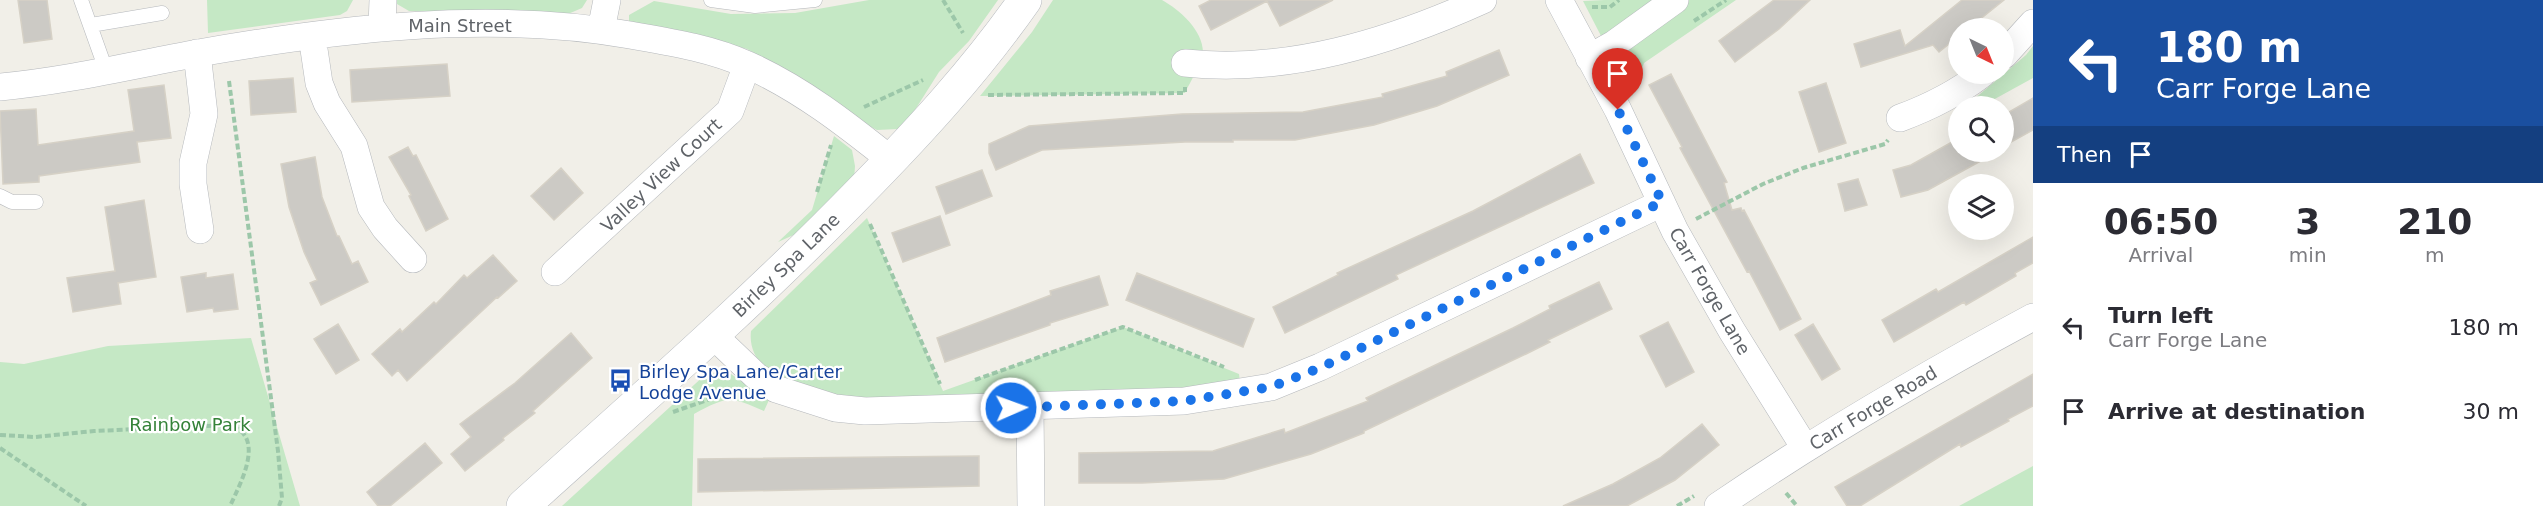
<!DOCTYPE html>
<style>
:root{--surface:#fff;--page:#f7f7f7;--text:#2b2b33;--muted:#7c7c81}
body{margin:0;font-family:"DejaVu Sans",sans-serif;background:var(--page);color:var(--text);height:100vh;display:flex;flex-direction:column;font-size:22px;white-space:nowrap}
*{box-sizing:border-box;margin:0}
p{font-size:20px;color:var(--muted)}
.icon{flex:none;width:33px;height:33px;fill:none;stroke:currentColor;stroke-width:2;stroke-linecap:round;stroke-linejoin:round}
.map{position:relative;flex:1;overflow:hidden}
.sheet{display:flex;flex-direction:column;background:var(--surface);width:510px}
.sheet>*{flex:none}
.banner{background:#1a4fa0;color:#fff;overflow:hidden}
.needle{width:39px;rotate:137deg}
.buttons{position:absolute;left:1948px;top:18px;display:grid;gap:12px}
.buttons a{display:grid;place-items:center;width:66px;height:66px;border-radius:50%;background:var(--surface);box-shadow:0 6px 24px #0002;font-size:30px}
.pin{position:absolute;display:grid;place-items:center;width:51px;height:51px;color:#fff;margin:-62px -26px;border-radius:50% 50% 50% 0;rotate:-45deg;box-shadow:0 0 6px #0007}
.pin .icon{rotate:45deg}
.me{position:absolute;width:66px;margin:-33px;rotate:88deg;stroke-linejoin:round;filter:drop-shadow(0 0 4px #0008)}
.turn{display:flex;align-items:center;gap:21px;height:126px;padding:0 24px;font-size:27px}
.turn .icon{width:78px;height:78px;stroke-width:2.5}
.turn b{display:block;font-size:42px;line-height:51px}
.then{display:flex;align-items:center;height:57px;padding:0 24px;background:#0003;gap:12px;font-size:22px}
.eta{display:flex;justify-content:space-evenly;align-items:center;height:102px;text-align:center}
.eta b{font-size:36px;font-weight:700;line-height:42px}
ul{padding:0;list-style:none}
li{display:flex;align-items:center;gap:18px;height:84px;padding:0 24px}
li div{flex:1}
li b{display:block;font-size:22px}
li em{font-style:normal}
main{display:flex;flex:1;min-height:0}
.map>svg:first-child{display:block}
.green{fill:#c5e8c5}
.building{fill:#cccac5;stroke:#d6d1c6;stroke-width:1.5}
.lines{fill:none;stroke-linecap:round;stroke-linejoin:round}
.lane-casing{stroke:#b5b8bc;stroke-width:15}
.street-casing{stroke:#b5b8bc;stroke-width:28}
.secondary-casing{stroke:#b6babf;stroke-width:34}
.path{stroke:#9cc7a9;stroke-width:4;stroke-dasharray:6 3;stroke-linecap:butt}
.lane{stroke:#fff;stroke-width:14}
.street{stroke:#fff;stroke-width:27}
.secondary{stroke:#fff;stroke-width:33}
.route{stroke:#1a73e8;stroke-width:10;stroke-dasharray:0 18}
.labels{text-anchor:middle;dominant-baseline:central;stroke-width:4.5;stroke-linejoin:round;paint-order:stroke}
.street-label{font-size:18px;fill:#5f6368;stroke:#fff}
.transit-label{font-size:18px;fill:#164399;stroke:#fff;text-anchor:start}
.park-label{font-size:18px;fill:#348238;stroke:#fff}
</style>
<main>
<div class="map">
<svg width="2033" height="506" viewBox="0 0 2033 506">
<rect width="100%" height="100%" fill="#f1efe8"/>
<path class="green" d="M207,0H353L347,11L340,15L208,33Z
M396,0H587L582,8L568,14L409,11L397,4Z
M869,0H998L969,41L939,72L908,121L898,129L877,130L853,118L794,75L747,49L696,35L629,24V15L654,1L731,14L795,13Z
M1053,0H1162C1180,10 1204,31 1203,54C1202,63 1189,84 1185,93L980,96L1032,32Z
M1605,0H1736L1644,63L1632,96L1583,1Z
M2033,46V78L1982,106H1966L2026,55Z
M834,136L852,150L855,166L854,181L807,229L778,242L812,210Z
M867,218L943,391L1123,327L1239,374L1240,382L1190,390L865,401C827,393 745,384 751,331Z
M251,338L300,506H0V362L24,364L108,346Z
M707,373L731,374L769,400L764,411C729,396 728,396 694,414L692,506H562Z
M2033,466V506H1959Z"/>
<path class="building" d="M18,0H47L52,39L24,43Z
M1211,0H1333L1280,26L1267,1L1211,30L1199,6Z
M1774,0H1810L1779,29L1735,62L1719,41Z
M1962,0H2004L1969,28H1959V36L1939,52L1933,45L1861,67L1854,44L1900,30L1905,46Z
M1499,50L1509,75L1437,106L1374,125L1295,140H1233V142H1185L1042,150L996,170L989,153V144L1029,126L1182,114L1303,112L1383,97L1382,94L1447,76L1446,72Z
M447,64L450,96L352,102L350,70Z
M1671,74L1727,182L1724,183L1732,210L1741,208L1742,211L1744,210L1801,319L1780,330L1749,271L1747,272L1680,148L1682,147L1649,85Z
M293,78L296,112L251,115L249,81Z
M1826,83L1846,143L1819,152L1799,92Z
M164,85L171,138L137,142L140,162L39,176V182L3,184L0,111L36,109L38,145L134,131L128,90Z
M2033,98V130L2004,146V115Z
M1959,138V152H1997L1928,190L1901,197L1893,170L1911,165Z
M408,147L413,156L416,155L448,219L426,231L409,196L411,195L389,157Z
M1580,154L1594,183L1396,275L1398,279L1285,333L1273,307L1338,275L1337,273L1473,211Z
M315,157L322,197L337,236H339L352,264L358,261L368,282L321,305L310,283L317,280L304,252L289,207L281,164Z
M561,168L583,193L554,220L531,196Z
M982,170L992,196L946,214L936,187Z
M1858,179L1867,205L1845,211L1838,184Z
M144,200L156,277L118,283L121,304L73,312L67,278L115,271L105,207Z
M940,216L950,245L903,262L892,233Z
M2033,237V263L2015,273L2016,276L1966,305L1964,302L1894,342L1882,320L1936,289L1938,292Z
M493,255L517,281L498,298L497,297L407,381L398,370L392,376L372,354L400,329L402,332L434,302L436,304L464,275L467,278Z
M206,273V278L233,274L238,309L214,312L213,308L187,312L181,277Z
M1137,273L1254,319L1243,347L1126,300Z
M1099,276L1108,305L1050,323V325L945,362L937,338L1051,295L1050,291Z
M1599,282L1612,309L1548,340L1550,342L1526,354L1364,431V433L1311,454L1224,479L1142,483H1079V453L1213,451L1284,429L1285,433L1368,401L1366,398L1513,328L1550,309L1549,306Z
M1668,322L1694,372L1666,387L1640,336Z
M338,324L359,360L336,374L314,339Z
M1813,324L1840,369L1822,380L1795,335Z
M571,333L592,358L533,411L535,413L503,438L504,440L465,471L451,454L471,437L460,424L515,383Z
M2033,374V406L2008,419L2009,421L1961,447L1960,444L1860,506H1847L1835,487Z
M1702,424L1719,445L1675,480L1627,506H1563L1613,484L1660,458Z
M425,443L442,463L390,506H378L367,492Z
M979,456V486L698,492V459Z"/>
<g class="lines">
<defs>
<path id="lane" d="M81,0L106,70
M711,0L755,6L815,0
M91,25L162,13
M0,196L12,202H36"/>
<path id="street" d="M1559,0L1618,110L1675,231L1732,331L1805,448
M382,26L383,0
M601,30L607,0
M312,36L319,83L327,103L354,146L371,207L385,228L413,259
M197,53L204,114L193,163V184L200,230
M2004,55L2033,23
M1589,58L1614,44L1675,0
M1185,63C1287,74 1390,42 1483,0
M0,87C65,81 129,66 193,54C333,29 489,10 630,35C670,42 710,48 748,65C801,89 846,124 891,160
M1900,118C1930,107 1956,94 1982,74
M555,272L730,111L747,65
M713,335L756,376L776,389L835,408L865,411L1184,401L1271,387L1320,367L1662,203
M1030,407L1031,506
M1718,506C1819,437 1925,375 2033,317"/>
<path id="secondary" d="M523,506C637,403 752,303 859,193C919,132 976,70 1025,0"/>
</defs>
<use href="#lane" class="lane-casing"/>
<use href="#street" class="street-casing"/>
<use href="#secondary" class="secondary-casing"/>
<path class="path" d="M943,0L963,33
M1592,7H1610L1619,0
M1694,21L1726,0
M229,81L278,451L282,498L279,506
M988,95L1185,93V87
M864,107L923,80
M817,192L831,145
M1696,219L1763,184L1803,168L1885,144L1888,140
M870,224L940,384
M975,380L1123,327L1224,367
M673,412L724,394L734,392
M0,435L35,437L94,431L230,425C266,437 241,482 230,506
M0,448L86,506
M1786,493L1797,506
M1677,506L1694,496"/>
<use href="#lane" class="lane"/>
<use href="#street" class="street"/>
<use href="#secondary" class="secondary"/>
</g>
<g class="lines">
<path class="route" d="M1011,408L1184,401L1271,387L1320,368L1662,202L1618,110"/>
</g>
<defs>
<symbol id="bus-bare" viewBox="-9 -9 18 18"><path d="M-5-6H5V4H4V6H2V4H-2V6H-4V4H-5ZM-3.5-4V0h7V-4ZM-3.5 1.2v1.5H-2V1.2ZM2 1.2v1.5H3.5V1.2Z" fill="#1a4fb4" stroke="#fff" stroke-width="2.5" paint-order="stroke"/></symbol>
</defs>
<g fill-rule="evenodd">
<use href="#bus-bare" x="604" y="364" width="33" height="33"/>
</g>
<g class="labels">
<g class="street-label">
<text x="460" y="25">Main Street</text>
<text transform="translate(661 175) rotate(-43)">Valley View Court</text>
<text transform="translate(786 265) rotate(-44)">Birley Spa Lane</text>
<text transform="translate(1710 291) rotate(60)">Carr Forge Lane</text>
<text transform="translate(1873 408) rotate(-31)">Carr Forge Road</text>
</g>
<g class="transit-label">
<text x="639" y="371">Birley Spa Lane/Carter<tspan x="639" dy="21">Lodge Avenue</tspan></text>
</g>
<g class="park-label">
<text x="190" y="424">Rainbow Park</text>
</g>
</g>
</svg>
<div class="buttons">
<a><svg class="needle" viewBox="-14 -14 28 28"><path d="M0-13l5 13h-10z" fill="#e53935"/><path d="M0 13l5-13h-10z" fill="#7c7c81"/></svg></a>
<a><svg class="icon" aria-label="search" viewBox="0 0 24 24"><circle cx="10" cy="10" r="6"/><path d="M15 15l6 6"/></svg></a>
<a><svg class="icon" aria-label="layers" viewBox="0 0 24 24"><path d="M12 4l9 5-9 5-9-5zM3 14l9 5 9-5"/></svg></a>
</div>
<div class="pin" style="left:1618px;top:110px;background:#d93025"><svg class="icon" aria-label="arrive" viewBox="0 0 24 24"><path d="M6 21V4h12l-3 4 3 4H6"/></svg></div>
<svg class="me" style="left:1011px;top:408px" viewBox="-20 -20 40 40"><circle r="17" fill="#1a73e8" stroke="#fff" stroke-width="3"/><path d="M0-11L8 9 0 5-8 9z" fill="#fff"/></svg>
</div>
<section class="sheet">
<div class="banner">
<div class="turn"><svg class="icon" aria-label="left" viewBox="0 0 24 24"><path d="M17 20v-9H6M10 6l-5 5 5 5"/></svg><div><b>180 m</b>Carr Forge Lane</div></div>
<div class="then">Then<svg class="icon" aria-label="arrive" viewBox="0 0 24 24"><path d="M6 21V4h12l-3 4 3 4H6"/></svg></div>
</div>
<div class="eta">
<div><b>06:50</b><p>Arrival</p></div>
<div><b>3</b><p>min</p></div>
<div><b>210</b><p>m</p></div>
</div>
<ul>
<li><svg class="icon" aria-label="left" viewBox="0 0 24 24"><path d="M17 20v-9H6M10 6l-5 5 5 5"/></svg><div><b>Turn left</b><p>Carr Forge Lane</p></div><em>180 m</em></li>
<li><svg class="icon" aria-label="arrive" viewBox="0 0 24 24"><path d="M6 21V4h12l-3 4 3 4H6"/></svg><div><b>Arrive at destination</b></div><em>30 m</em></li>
</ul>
</section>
</main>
